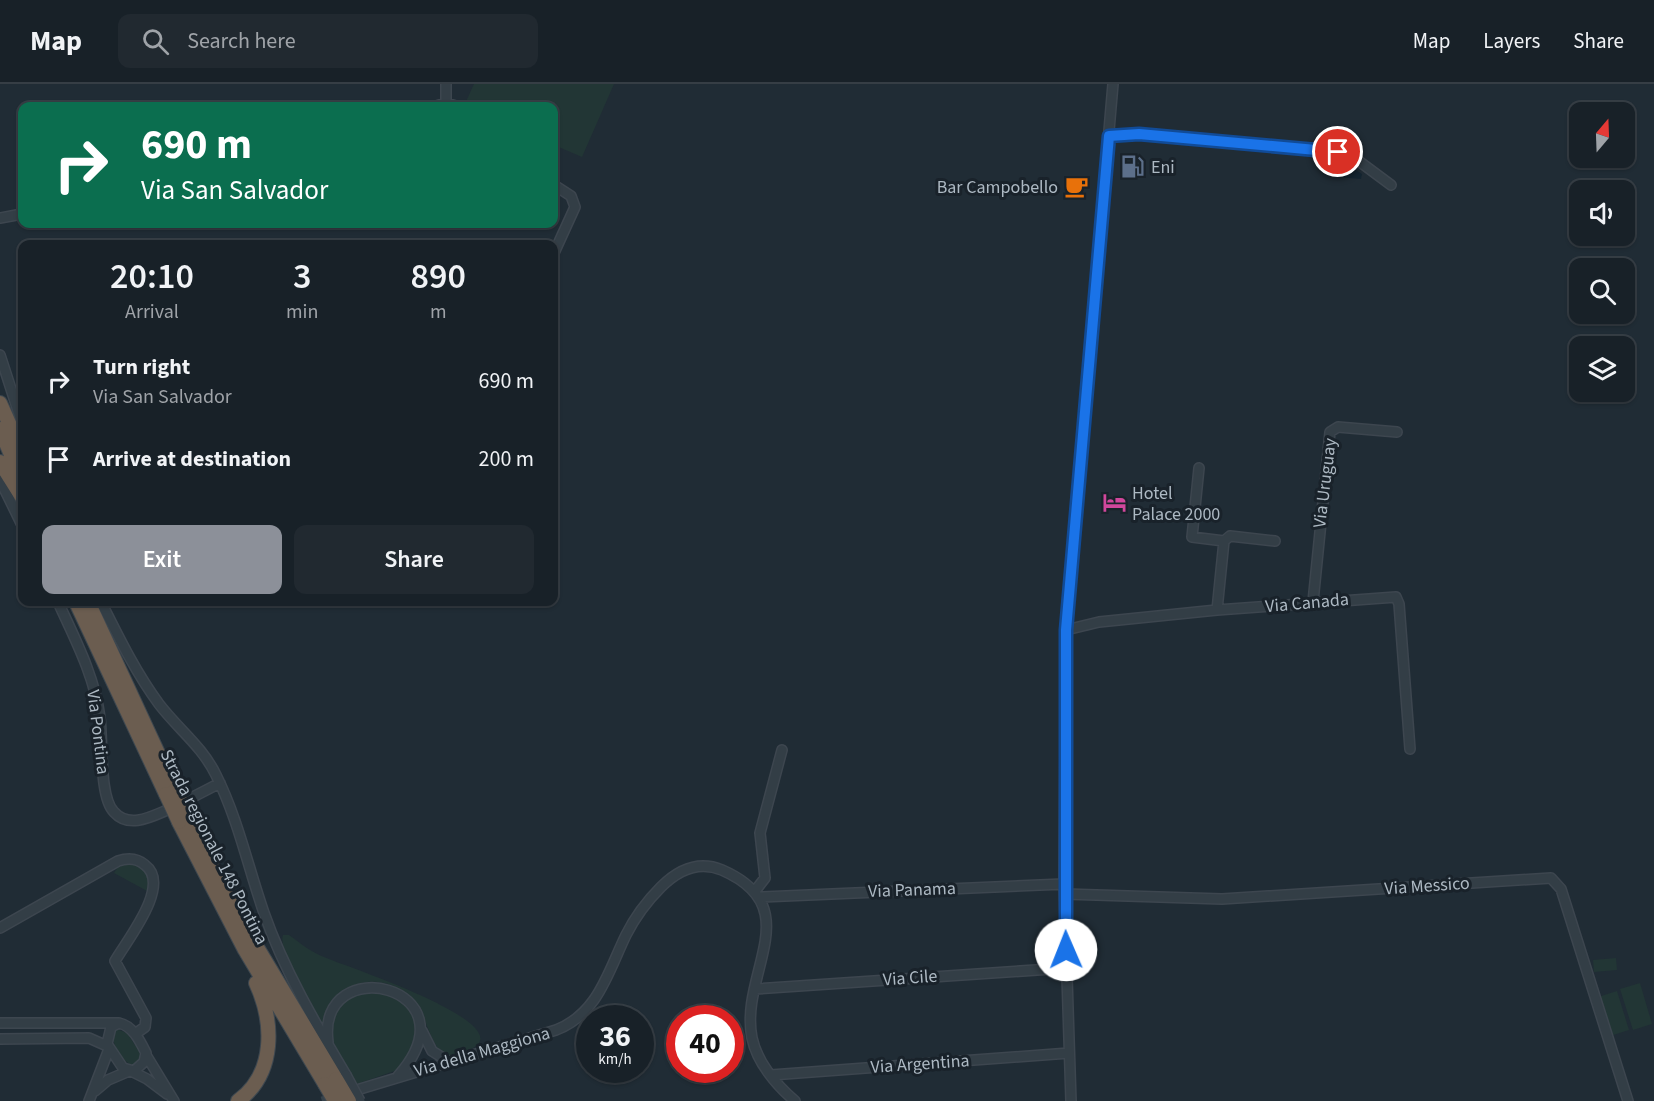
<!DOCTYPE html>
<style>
:root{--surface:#182128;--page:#212930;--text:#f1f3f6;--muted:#9fa3a8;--line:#363e45;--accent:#8c9099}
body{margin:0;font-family:"Source Sans 3",sans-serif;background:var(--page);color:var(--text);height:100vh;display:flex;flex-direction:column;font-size:22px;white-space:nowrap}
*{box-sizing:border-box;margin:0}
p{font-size:20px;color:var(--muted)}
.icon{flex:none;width:33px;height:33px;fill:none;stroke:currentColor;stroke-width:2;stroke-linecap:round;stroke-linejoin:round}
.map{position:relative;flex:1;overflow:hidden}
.panel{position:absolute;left:18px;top:156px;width:540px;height:366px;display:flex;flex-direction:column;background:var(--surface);border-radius:12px;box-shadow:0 2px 4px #0004,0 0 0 2px var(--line)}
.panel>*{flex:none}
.top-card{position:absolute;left:18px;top:18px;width:540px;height:126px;border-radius:12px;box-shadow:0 2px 4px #0004,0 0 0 2px var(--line);background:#0b6e4f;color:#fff;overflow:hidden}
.needle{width:39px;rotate:19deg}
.controls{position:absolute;left:1569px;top:18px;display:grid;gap:12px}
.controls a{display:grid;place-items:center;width:66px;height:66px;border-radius:12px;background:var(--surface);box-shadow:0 2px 4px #0004,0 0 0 2px var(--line);font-size:30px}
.speed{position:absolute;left:576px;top:921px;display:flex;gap:12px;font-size:30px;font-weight:700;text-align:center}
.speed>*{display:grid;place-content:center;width:78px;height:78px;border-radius:50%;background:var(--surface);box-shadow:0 2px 4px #0004,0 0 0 2px var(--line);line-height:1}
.speed small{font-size:15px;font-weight:400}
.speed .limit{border:9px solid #d22;background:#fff;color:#111}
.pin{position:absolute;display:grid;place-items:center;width:51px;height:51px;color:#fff;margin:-26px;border:3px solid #fff;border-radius:50%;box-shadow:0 2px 6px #0007}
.me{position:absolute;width:66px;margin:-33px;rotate:359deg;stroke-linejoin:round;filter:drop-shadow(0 0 4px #0008)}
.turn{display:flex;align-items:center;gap:21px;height:126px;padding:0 24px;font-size:27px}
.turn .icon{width:78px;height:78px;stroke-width:2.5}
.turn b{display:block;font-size:42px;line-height:51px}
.eta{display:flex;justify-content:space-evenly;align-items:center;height:102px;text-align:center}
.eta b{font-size:36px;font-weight:600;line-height:42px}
.button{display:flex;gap:12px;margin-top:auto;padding:12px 24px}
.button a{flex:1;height:69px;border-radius:12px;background:var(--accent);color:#fff;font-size:24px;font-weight:600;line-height:69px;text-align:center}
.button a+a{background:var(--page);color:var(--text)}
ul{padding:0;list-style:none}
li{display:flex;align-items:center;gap:18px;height:78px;padding:0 24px}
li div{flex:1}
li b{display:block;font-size:22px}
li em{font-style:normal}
header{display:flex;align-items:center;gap:36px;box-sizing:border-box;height:84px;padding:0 30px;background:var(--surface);border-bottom:2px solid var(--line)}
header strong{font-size:28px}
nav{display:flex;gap:33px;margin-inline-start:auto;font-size:21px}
.search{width:420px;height:54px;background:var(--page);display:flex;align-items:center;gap:15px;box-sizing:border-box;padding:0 21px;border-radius:12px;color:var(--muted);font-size:22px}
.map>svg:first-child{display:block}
.green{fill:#223635}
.water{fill:#142531}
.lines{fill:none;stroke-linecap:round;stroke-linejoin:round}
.minor-tunnel{stroke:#35414a;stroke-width:9;stroke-dasharray:9 4.5;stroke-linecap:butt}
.minor-casing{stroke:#3d464f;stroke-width:12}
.highway-casing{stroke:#3e4850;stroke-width:16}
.minor{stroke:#333e46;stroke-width:9}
.highway{stroke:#6b5d50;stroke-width:14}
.minor-bridge-casing{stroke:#3d464f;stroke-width:12;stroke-linecap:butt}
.highway-bridge-casing{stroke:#3e4850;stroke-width:16;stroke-linecap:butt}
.minor-bridge{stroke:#333e46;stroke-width:9}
.highway-bridge{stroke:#6b5d50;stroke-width:14}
.route-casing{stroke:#114b97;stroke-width:15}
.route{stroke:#1a73e8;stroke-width:10}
.labels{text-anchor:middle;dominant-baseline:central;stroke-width:6;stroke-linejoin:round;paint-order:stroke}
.poi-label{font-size:18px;fill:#adb9c3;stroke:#19222a;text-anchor:start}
.street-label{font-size:18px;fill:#adb9c3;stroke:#19222a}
</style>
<header>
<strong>Map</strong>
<div class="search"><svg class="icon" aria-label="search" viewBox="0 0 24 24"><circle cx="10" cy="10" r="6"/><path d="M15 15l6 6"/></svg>Search here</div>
<nav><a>Map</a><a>Layers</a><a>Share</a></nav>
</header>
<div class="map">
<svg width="1654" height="1017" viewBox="0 0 1654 1017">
<rect width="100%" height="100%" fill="#202c35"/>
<path class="green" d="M474,0H614L582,73L554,61V22H464Z
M132,779L142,784L149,792V808L114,789L118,783Z
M283,851H289C300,859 311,868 324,873C336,879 524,940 471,965C463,968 453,973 445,972C429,958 429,938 416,921C402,899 369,890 347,906C335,915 328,932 324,945C315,929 277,867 283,851Z
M1616,874L1617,886L1594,888L1593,876Z
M1640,899L1652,940L1633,946L1620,905Z
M370,906C403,914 411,918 418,952L400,985L357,1000C341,976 314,939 347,915C353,911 363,909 370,906Z
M1617,907L1629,946L1610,952L1598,913Z
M116,945L127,949L142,972L134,981C121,979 111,959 113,947Z"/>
<path class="water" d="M1339,78L1345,79L1362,90L1361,95L1338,93Z"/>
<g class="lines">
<path class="minor-tunnel" d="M322,1017L337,1012"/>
<defs>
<path id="minor" d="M446,19V0
M436,22L446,19L456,22
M1109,52L1139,50L1338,68L1356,75L1391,101
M554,101L571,112L575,123L554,169
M0,134L22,130
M0,271L22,339
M1199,384L1192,453L1224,457L1230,452L1275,457
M0,396L22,441
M58,518C75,555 95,593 100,634C103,657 99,713 114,728C128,744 149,734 165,727
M101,518C118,552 136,589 159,620C178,645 202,662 216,691C238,735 248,783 264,829C284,886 315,939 346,991
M1313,518L1330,348L1338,343L1397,348
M1217,526L1224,457
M1066,546L1099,538L1217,526L1396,513L1399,520L1410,665
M189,715L220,699
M755,807L765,794L760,749L782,666
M1065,810L1222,815L1551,794L1561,805L1628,1017
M760,813L1064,800
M0,844L118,777C127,774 137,774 145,781C172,801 127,856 115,877L146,934L145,943L135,950
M755,905L1066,884
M0,939H119C133,942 140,957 146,969L144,978L134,987L123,984L107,960L111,943L119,939
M422,947L432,967L448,977
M0,955L89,954L107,962
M328,958C316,865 478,902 398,992
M146,971L174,1017
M131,987L147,995L167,1010
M771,991L1069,969
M360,1005L556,946C598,930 608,888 626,851C635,833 647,817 661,803C678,786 698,776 722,786C809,824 739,889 752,954C757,978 776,1001 795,1017
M95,1007L108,996L129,987
M89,1017L109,965
M1071,1017L1064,800L1066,546L1113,0"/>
<path id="highway" d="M0,319L22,368
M0,345L22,396
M0,378L22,413
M76,518L166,710
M88,518L175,706
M188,732L231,820L336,995
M179,738L245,866L325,1000
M238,1017C276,989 274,938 256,899"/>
</defs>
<use href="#minor" class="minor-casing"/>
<use href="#highway" class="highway-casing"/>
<use href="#minor" class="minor"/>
<use href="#highway" class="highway"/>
<defs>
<path id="minor-bridge" d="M346,991L360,1017"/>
<path id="highway-bridge" d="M175,706L188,732
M166,710L179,738
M336,995L349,1017
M325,1000L335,1017"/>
</defs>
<use href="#minor-bridge" class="minor-bridge-casing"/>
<use href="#highway-bridge" class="highway-bridge-casing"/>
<use href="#minor-bridge" class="minor-bridge"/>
<use href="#highway-bridge" class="highway-bridge"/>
</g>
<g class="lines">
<defs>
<path id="route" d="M1066,866V546L1109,52L1139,50L1338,68"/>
</defs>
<use href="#route" class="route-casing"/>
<use href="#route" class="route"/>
</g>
<defs>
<symbol id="fuel-bare" viewBox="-9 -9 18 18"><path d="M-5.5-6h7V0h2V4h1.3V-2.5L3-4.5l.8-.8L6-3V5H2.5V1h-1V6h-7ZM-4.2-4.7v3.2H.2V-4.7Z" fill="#5c6f8a" stroke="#19222a" stroke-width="2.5" paint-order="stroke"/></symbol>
<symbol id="cafe-bare" viewBox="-9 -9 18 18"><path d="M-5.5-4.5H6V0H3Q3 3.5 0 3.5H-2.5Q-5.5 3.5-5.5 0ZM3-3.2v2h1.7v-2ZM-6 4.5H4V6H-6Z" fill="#e8710a" stroke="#19222a" stroke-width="2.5" paint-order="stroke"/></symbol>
<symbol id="hotel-bare" viewBox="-9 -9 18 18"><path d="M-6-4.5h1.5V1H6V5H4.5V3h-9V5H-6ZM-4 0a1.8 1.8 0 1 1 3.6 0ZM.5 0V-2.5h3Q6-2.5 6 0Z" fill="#d1479c" stroke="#19222a" stroke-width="2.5" paint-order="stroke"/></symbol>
</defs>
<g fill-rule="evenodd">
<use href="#fuel-bare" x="1116" y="66" width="33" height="33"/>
<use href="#cafe-bare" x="1060" y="86" width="33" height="33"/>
<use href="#hotel-bare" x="1098" y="402" width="33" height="33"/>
</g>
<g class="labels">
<g class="poi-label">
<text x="1151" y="83">Eni</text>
<text x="1058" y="103" text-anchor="end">Bar Campobello</text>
<text x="1132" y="409">Hotel<tspan x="1132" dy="21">Palace 2000</tspan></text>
</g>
<g class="street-label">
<text transform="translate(1325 399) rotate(-83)">Via Uruguay</text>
<text transform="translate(1307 519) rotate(-5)">Via Canada</text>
<text transform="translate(98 648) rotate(83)">Via Pontina</text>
<text transform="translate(214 763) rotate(63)">Strada regionale 148 Pontina</text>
<text transform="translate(1427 802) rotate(-4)">Via Messico</text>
<text transform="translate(912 806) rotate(-2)">Via Panama</text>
<text transform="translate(910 894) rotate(-4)">Via Cile</text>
<text transform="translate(482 968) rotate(-16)">Via della Maggiona</text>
<text transform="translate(920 980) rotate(-4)">Via Argentina</text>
</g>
</g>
</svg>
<div class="controls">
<a><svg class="needle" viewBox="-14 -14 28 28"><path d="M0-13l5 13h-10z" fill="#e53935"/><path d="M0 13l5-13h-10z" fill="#9fa3a8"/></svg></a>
<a><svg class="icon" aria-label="sound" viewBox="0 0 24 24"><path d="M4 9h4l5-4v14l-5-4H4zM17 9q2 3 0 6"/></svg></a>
<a><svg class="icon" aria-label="search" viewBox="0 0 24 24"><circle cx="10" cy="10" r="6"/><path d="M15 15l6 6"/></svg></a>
<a><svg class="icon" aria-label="layers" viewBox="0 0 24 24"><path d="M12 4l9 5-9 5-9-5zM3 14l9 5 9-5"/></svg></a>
</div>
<div class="speed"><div>36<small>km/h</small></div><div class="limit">40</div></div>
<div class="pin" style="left:1338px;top:68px;background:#d93025"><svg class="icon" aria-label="arrive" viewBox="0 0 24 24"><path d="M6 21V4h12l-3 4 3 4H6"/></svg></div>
<svg class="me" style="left:1066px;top:866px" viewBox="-20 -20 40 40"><circle r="19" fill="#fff"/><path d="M0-13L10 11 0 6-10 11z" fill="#1a73e8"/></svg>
<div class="top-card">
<div class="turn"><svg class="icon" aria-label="right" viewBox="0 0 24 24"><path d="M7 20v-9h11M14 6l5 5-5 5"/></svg><div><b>690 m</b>Via San Salvador</div></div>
</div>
<section class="panel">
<div class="eta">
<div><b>20:10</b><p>Arrival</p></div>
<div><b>3</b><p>min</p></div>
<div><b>890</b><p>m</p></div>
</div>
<ul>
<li><svg class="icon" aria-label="right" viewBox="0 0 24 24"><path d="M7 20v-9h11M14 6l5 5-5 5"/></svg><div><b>Turn right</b><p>Via San Salvador</p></div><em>690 m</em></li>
<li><svg class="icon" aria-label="arrive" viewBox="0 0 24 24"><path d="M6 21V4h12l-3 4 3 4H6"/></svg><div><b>Arrive at destination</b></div><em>200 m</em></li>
</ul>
<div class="button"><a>Exit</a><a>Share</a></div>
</section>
</div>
